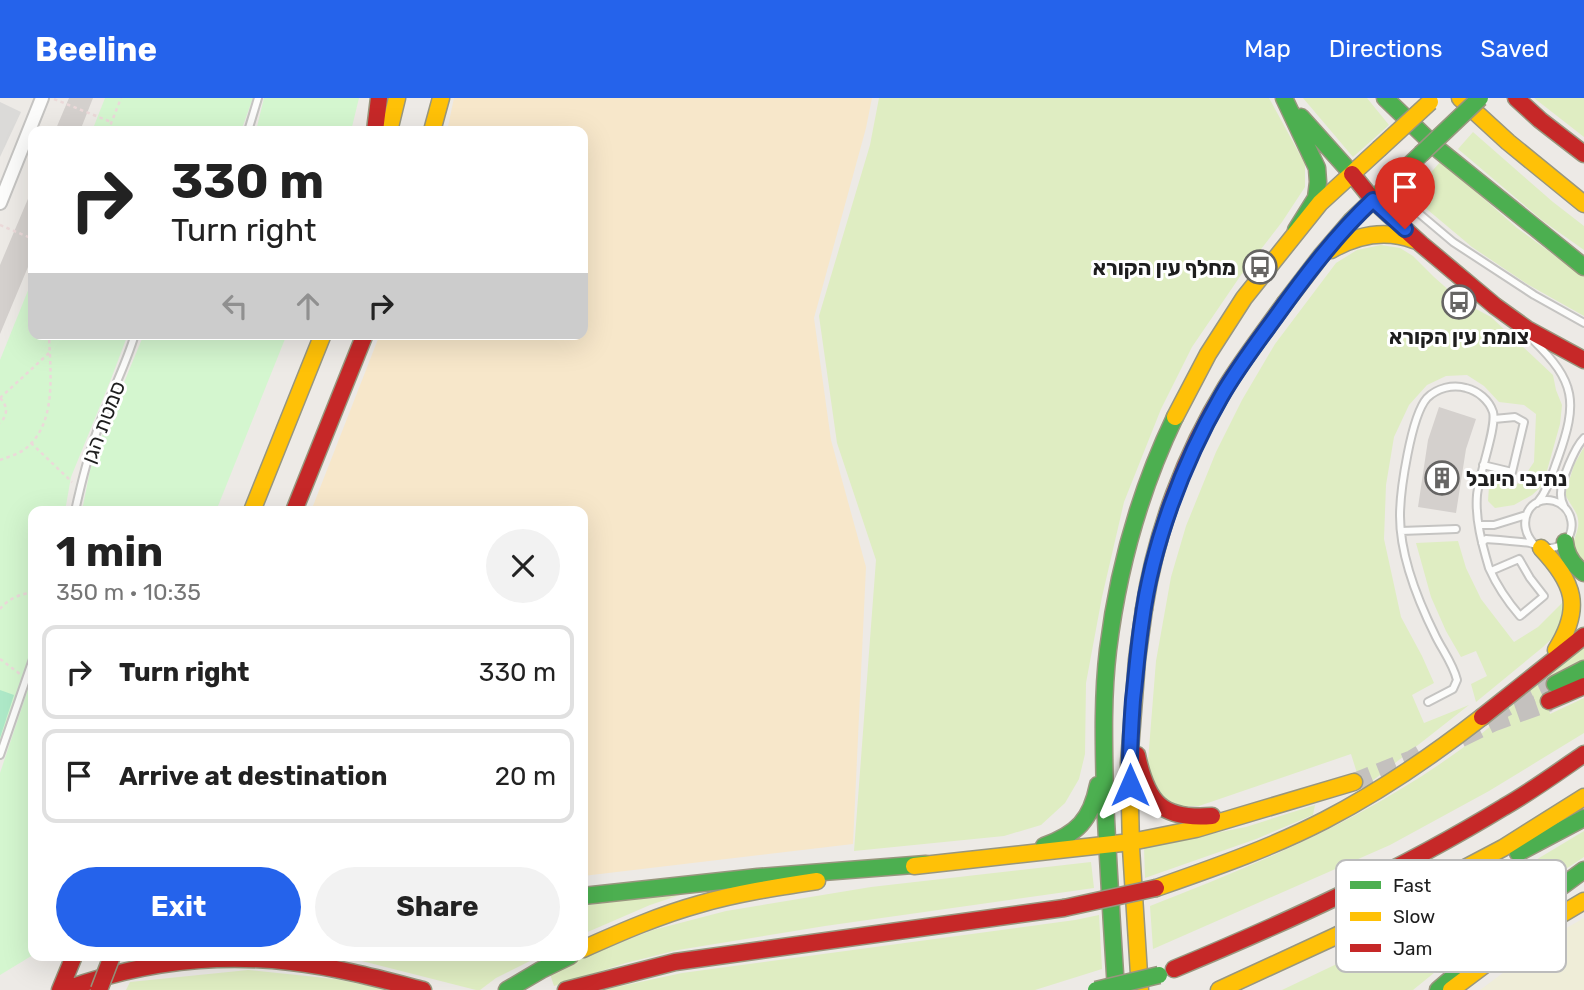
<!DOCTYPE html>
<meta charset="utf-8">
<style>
:root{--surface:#fff;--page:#f2f2f2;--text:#222;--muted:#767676;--line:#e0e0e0;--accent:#2563eb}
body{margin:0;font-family:Rubik,Heebo,sans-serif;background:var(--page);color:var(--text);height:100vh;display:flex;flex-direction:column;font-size:26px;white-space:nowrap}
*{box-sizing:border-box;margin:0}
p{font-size:23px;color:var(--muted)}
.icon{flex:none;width:38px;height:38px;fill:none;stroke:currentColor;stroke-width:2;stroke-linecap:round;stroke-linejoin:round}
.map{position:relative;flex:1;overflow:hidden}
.side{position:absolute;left:28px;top:408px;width:560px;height:455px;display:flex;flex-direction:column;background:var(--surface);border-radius:14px;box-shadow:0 7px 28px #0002}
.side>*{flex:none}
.guide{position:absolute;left:28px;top:28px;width:560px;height:214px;border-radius:14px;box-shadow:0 7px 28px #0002;background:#fff;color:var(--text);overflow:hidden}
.pin{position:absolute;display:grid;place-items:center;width:60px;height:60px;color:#fff;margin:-72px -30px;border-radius:50% 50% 50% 0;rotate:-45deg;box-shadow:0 0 7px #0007}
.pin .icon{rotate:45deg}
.me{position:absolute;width:77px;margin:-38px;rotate:0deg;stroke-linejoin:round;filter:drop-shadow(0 0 5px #0008)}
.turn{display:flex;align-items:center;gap:24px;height:147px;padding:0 28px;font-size:32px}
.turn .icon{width:91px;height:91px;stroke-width:2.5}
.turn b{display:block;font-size:49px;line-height:60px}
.lanes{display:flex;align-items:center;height:66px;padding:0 28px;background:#0003;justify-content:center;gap:35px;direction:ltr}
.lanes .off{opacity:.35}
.round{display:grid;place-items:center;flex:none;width:74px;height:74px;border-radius:37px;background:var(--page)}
.head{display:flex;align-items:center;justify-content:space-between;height:119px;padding:0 28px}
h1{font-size:42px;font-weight:700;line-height:52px}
.button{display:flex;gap:14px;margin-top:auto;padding:14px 28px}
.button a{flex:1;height:80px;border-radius:42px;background:var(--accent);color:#fff;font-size:28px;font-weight:700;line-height:80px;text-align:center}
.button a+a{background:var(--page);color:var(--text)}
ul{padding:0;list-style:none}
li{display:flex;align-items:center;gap:21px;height:94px;margin:0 14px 10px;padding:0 14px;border:4px solid var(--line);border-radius:14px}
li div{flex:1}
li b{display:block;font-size:26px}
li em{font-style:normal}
header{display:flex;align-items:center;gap:42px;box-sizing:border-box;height:98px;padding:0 35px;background:var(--accent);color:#fff}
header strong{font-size:33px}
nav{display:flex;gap:38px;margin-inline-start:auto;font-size:24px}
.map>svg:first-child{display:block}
.religious{fill:#dbdad8}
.farmland{fill:#efedd8}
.grass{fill:#dfedc2}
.sand{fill:#f7e7ca}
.park{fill:#d4f6cf}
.pitch{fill:#ade8c7}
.building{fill:#d4d0cd}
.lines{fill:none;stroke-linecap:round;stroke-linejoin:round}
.secondary-tunnel{stroke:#c4c1be;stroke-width:18;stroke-dasharray:18 9;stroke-linecap:butt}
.highway-tunnel{stroke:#c4c1be;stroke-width:21;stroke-dasharray:21 10;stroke-linecap:butt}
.lane-casing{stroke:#c5c4c2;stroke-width:10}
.street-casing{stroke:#c5c4c2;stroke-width:16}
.fast-casing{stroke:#98967e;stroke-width:19}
.slow-casing{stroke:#98967e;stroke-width:19}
.jam-casing{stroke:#98967e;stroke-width:19}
.path{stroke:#ebd9d9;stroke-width:2.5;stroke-dasharray:3.5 3.5;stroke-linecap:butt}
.lane{stroke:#fcfcfb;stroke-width:6}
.street{stroke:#fcfcfb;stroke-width:12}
.fast{stroke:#4caf50;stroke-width:16}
.slow{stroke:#ffc107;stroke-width:16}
.jam{stroke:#c62828;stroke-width:16}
.fast-bridge-casing{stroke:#98967e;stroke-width:19;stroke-linecap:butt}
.slow-bridge-casing{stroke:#98967e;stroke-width:19;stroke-linecap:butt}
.jam-bridge-casing{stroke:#98967e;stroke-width:19;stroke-linecap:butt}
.fast-bridge{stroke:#4caf50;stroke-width:16}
.slow-bridge{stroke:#ffc107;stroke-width:16}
.jam-bridge{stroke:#c62828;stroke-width:16}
.route-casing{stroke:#184099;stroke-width:18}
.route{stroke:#2563eb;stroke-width:12}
.labels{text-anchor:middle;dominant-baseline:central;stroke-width:6;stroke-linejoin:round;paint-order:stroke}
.poi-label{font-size:21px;font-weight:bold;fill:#1e1e1e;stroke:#fff;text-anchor:end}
.street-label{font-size:21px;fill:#1e1e1e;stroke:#fff}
.key{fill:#fff;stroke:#bcbcbc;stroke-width:2}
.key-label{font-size:19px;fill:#1e1e1e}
</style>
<header>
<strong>Beeline</strong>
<nav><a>Map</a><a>Directions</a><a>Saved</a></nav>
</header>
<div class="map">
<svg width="1584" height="892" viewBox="0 0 1584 892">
<rect width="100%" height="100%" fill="#edeae6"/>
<path class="religious" d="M0,4L21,14L0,59Z"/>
<path class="farmland" d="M1584,820V892H1480L1554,837Z"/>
<path class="grass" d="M879,0H1269L1305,66V89L1282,124L1241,177L1192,249L1161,311L1124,404L1102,499L1086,585L1085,656L1079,681L1065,705L1041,727L1004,738L854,753L876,462L837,345L819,218L870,47Z
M1303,0H1367L1389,27L1353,59Z
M1534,0H1584V39Z
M1473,34L1553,104L1584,128V152L1543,123L1458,51Z
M1441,63L1517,130L1584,179V218L1527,186L1472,149L1416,102L1412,93L1419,88Z
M1381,147L1400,150L1413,158L1434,179L1461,203L1491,219L1553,277L1556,292L1562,307L1560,326L1543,387L1532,397L1514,407L1495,410L1488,403L1489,388L1495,381L1509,388L1520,385L1534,364L1536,316L1524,307L1499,304L1484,288L1467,277L1446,278L1427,287L1409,307L1394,339L1386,387L1384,441L1401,519L1422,558L1434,585L1412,597L1424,625L1469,607L1362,691L1351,656L1199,708H1176L1161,697L1151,681L1148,663L1156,563L1171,479L1186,428L1216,354L1242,302L1275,246L1336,165L1357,152Z
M1584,349V467C1561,442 1584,439 1577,417C1574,410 1568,403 1565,396L1574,367Z
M1458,443L1466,470L1481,501L1514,544L1538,529L1565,502L1562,531L1543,549L1476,604L1471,586L1487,578L1476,553L1461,559L1446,533L1431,499L1416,445Z
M1584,546V563L1550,582L1545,590L1550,616L1584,600V635L1489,693L1390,747L1153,851L1150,808C1266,763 1375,717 1476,640C1491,629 1505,614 1519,601C1541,582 1562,564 1584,546Z
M1315,707L1313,717L1256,741L1145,780L1144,749L1246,729Z
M1584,733V759L1546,784L1413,892H1282L1423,825L1486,792Z
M1091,764L1094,790L825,828L678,852L626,865L554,888L550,876L591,856L653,832L726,813L871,789Z
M692,793L650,807L583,836V808Z
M1099,817L1102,871L1035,892H603L682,875L1075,822Z
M331,858H540L496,880L480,892H476L354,861Z
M248,872L335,881L390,892H126L130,884Z"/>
<path class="sand" d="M454,0H872L866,30L814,220L831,342L866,469L853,746L583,778V413H311L380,236H583V33H447Z"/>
<path class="park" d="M105,0H253L241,33H92Z
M264,0H359L351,33H256Z
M33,180V236H128L111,281L71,379L65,413H33V549L0,649V262Z
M144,236H287L216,413H82L92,362Z
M33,576V857L0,877V675Z"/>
<path class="pitch" d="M0,592L14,597L0,640Z"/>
<path class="building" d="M69,0H93L80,33H55Z
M33,89V157L0,236V167Z
M1439,309L1476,321L1466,351L1456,415L1418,409L1428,342Z"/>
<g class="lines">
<path class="secondary-tunnel" d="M1492,617L1526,599L1555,586
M1354,684L1412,661L1427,652"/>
<path class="highway-tunnel" d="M1460,639L1493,623L1549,603"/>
<defs>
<path id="lane" d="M248,33L258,0
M1402,80L1404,94L1415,112L1453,144L1534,197L1584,225
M1533,242C1576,284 1578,304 1558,360C1552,376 1548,392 1537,405
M1483,367L1512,374L1524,324L1515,319L1494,321
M1564,408C1563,406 1561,400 1561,397C1560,384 1575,349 1584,340
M75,413C81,386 87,360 97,333C108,301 125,270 135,236
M1479,427H1494L1526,417
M1401,433L1456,431
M1482,445L1486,441C1500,442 1515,443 1530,445C1537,447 1543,451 1551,450C1555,450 1558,448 1561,447C1578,436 1574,409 1554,403C1529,396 1515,426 1534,446
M1428,604L1453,591L1457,582C1453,566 1443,553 1436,539C1418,503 1400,459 1400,418C1400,393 1411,318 1427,300C1437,290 1453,286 1466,290C1478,293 1489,302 1493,314C1497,329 1479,376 1477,397C1475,421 1482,446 1489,470C1497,488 1507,503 1520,518L1544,498L1530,480L1519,461L1491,473
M0,657L33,561"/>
<path id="street" d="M0,105L42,0"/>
<path id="fast" d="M1284,0L1317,70L1318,84L1316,100L1296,132
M1385,0L1439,52L1584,169
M1301,19L1352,76
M1285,205L1321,158L1352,122L1421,56
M1565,444C1566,458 1573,467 1584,475
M1555,586L1584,571
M1044,748C1077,736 1091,722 1098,687
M1518,755L1584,720
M583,798L758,779L926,766
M507,892L541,872L570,858
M1116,892C1112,828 1108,765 1105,701C1104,652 1102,602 1108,552C1118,471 1140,392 1175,319
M1438,892L1539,805L1584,772"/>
<path id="slow" d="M1460,0L1508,44L1584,106
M389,33L397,0
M432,33L441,0
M1331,152C1357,137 1385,131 1414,142
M1175,319L1208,256L1244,200L1320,105L1379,51
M252,413L323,236
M1541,450C1574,485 1583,509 1556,552
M914,768L1131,744L1196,731L1354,684
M1156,790C1213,770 1271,750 1325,722C1381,693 1432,658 1482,619
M583,851C621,834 660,817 700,806C738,795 778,789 817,783
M1140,892L1131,750L1129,665L1137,562L1144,511
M1219,892L1336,838L1503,750L1584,699
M1451,892L1515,844L1584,803"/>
<path id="jam" d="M1516,0L1540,22L1584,56
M375,33L379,0
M1352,76L1373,102L1421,146L1495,208L1527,231L1584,262
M294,413L365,236
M1144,511C1156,433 1185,356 1226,289C1244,260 1265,233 1285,205
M1549,603L1584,588
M1482,619L1584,538
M1137,657C1147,704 1161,722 1212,718
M1174,871C1287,824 1399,773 1504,709C1532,693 1558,674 1584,656
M60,892L74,858
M64,892C137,865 214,855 291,864C336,869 380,881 423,892
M566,892L675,864L1064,810"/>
</defs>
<use href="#lane" class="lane-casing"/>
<use href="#street" class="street-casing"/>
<use href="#fast" class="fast-casing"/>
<use href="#slow" class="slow-casing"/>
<use href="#jam" class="jam-casing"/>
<path class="path" d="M54,1L111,24
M108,33L121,0
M0,127L33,141
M0,300L49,255
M0,300C8,308 8,317 0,325
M31,345L72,384
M0,362C8,359 19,356 25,351C58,325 50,273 49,236
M0,511C8,501 21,495 33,495
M0,561L20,576"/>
<use href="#lane" class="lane"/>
<use href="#street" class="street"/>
<use href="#fast" class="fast"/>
<use href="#slow" class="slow"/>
<use href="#jam" class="jam"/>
<defs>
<path id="fast-bridge" d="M1421,56L1480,0
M1096,892L1159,877"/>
<path id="slow-bridge" d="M1379,51L1430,4"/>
<path id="jam-bridge" d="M1064,810L1156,790
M99,892L112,858"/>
</defs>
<use href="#fast-bridge" class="fast-bridge-casing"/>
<use href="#slow-bridge" class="slow-bridge-casing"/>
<use href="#jam-bridge" class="jam-bridge-casing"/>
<use href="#fast-bridge" class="fast-bridge"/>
<use href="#slow-bridge" class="slow-bridge"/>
<use href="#jam-bridge" class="jam-bridge"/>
</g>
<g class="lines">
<defs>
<path id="route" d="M1130,687C1129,658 1131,630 1133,602C1136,576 1138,549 1142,523C1152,447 1183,365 1221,299C1237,271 1256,246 1275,220C1305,178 1336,137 1373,102L1405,131"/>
</defs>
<use href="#route" class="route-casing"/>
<use href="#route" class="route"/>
</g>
<defs>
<symbol id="bus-ring" viewBox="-11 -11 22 22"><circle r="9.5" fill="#fff" stroke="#666564" stroke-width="1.5"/><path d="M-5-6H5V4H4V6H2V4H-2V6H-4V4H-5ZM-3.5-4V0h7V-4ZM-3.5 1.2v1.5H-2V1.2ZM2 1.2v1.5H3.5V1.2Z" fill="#666564"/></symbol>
<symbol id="building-ring" viewBox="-11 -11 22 22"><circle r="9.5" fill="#fff" stroke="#666564" stroke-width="1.5"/><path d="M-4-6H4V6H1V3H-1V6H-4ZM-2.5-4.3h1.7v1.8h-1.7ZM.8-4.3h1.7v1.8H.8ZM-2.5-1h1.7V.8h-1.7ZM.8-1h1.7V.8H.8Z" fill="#666564"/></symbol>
</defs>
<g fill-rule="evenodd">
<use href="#bus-ring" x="1241" y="150" width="38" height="38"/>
<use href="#bus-ring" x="1440" y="185" width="38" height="38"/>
<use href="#building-ring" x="1423" y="361" width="38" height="38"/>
</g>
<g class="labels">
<g class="poi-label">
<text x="1236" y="169">מחלף עין הקורא</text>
<text x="1459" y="238" text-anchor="middle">צומת עין הקורא</text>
<text x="1466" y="380" text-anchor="start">נתיבי היובל</text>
</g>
<g class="street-label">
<text transform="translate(103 324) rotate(-69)">סמטת הגן</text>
</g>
</g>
<rect x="1336" y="762" width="230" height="112" rx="10" class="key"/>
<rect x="1350" y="783" width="31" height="8" fill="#4caf50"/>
<rect x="1350" y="814" width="31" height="9" fill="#ffc107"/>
<rect x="1350" y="846" width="31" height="8" fill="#c62828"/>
<g class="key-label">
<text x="1393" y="794">Fast</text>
<text x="1393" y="825">Slow</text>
<text x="1393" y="857">Jam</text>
</g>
</svg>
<div class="pin" style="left:1405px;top:131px;background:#d93025"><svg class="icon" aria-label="arrive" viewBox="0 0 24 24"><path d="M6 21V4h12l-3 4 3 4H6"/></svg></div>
<svg class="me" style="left:1130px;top:687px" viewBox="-20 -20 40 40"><path d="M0-17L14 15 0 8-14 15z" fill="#2563eb" stroke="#fff" stroke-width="4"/></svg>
<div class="guide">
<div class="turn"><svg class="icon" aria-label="right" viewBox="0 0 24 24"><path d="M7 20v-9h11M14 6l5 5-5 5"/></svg><div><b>330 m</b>Turn right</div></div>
<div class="lanes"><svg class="icon off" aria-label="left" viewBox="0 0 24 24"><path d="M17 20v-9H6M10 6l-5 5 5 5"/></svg><svg class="icon off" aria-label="ahead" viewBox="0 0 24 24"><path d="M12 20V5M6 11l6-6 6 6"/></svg><svg class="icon" aria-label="right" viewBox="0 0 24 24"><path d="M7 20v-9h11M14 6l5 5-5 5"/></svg></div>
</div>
<section class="side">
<div class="head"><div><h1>1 min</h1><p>350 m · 10:35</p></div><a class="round"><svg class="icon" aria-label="close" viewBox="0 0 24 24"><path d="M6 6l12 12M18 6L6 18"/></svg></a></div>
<ul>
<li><svg class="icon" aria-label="right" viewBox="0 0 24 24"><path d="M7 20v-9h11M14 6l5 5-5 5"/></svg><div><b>Turn right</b></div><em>330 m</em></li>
<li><svg class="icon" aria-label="arrive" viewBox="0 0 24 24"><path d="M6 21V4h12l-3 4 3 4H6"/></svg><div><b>Arrive at destination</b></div><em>20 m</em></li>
</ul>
<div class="button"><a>Exit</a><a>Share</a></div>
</section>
</div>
